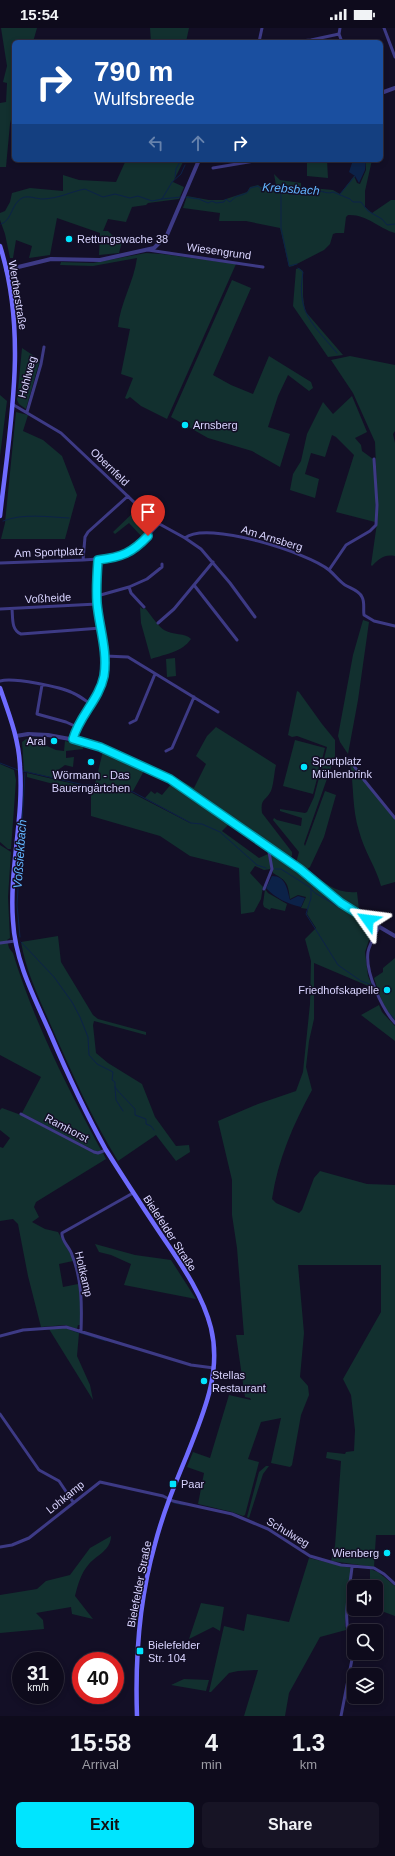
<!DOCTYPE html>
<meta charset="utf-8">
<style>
:root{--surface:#0e0b1c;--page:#171425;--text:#f1f3f6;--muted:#9b9ba3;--line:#2e2b3b;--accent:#00e5ff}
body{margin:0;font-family:Helvetica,sans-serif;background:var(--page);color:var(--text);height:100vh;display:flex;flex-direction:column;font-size:15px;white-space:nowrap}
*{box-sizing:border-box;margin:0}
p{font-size:13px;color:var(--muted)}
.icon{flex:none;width:22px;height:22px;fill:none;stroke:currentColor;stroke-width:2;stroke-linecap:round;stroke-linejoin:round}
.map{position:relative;height:1688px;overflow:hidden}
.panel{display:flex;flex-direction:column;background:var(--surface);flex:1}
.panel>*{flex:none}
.top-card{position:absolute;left:12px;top:12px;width:371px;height:122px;border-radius:6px;box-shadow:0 2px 6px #0003,0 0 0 1px var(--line);background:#1a4fa0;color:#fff;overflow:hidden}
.buttons{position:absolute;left:347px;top:1552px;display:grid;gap:8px}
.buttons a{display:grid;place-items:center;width:36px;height:36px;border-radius:6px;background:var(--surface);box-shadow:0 2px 6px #0003,0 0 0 1px var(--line);font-size:20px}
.speed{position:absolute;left:12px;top:1624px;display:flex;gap:8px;font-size:20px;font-weight:700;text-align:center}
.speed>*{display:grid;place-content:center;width:52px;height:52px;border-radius:50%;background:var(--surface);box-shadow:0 2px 6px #0003,0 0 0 1px var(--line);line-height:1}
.speed small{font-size:10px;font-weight:400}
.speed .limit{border:6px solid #d22;background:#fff;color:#111}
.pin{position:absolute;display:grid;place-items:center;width:34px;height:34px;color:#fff;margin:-41px -17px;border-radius:50% 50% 50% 0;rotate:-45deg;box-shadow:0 0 4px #0007}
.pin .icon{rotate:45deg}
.me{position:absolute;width:44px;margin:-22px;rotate:301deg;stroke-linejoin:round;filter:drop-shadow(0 0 3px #0008)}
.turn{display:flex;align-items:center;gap:14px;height:84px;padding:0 16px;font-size:18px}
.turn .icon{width:52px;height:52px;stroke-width:2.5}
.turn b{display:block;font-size:28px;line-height:34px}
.lanes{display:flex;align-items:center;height:38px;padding:0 16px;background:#0003;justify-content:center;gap:20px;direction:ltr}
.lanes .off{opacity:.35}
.eta{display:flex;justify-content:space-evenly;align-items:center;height:68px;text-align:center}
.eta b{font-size:24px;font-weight:800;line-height:28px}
.cta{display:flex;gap:8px;margin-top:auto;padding:8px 16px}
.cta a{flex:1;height:46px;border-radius:6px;background:var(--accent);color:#111;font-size:16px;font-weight:800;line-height:46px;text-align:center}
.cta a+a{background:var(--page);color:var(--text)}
.status{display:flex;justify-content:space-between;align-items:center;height:28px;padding:0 20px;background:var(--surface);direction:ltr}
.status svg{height:11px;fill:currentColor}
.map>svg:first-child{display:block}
.green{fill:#12302f}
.water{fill:#0c2248}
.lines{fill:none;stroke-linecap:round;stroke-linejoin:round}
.stream{stroke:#0c2248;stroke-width:1}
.minor{stroke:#3d3a85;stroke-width:3}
.tertiary{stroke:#3d3a85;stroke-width:4}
.secondary{stroke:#6f6bff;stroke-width:4.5}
.route-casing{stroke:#0095a6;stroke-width:10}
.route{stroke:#00e5ff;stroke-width:7}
.poi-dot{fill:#00e5ff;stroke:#130f26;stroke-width:1.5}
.labels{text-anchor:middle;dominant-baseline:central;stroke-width:3;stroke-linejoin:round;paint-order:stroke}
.poi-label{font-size:11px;fill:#d9d4ff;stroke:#130f26;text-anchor:start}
.street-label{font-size:11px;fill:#d9d4ff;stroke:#130f26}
.water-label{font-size:12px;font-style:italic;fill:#62b6ff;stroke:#130f26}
</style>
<div class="status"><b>15:54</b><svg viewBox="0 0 49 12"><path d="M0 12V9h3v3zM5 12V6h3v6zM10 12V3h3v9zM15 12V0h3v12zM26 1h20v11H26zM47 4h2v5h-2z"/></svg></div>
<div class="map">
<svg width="395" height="1688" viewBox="0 0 395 1688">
<rect width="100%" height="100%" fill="#130f26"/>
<path class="green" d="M1,0H37L33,14H14V79L10,96L6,139H0V75L6,74L7,55L3,54L7,38Z
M150,0H189L186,14H151Z
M126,132H184L173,154L184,159L179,171L148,175L146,177L132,179L126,194L108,191L103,203H108L114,209L122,214L119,225L99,227L100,205L57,190L50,227L29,230L32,218L16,212L13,230H10L5,206L0,192V185L5,183L10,174L12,165L30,160L63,163V147L79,152L116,154Z
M307,132H327L328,150L307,148Z
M366,132H372L365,163V179L372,185L391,172H395V205C378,200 367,186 348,187L346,189L344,205H336L333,206L330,216L324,222L293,238L289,239L280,200L246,193H219L220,185L183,180L187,168L209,172H223L247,164L250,159L258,157L261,159L268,157L273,159L276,157L274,146L280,152L301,155V159L333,162L340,166L354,148L357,155L360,156L366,142Z
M146,225L162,226L236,236L167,391L141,378L130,369L127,371L125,370L133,350L121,346L130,301L118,299C120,275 134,254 137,230L93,238L60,237L61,234L93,235Z
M299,240L303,243V268L305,283L343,327L328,329L293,278L296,241Z
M232,252L251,260L213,347L231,357L253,366L269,328L311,354L313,360L309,363L288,347L278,368L268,399L290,406L280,439L252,423L208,410L171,389Z
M22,320L40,332L26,381L19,376L17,372Z
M350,328L395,337V403L393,406L395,415V528C384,526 379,531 372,538L371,537L378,488L375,414L353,365L331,332Z
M0,367L7,373L0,428Z
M352,368L367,404L355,410L361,417L362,423L373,431L376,465L375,494L336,484L354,427L336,409L332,407L325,429L311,425L305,446L319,451L315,470L290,462L293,446L301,433L307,406L323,374L333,386Z
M16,384L28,387L23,403L43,412L62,428L77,467L65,511H1L5,495Z
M138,480L154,498L143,510L129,495L115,506L113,504Z
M140,579L143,581L145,580C151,587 157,597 164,602C172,607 186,605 191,611C182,624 166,626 151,631L141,595Z
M363,592L369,594L358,672L348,726L340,714L338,708L353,627Z
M175,630L176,648L167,649L166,631Z
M297,663L299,664L322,696L335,712V728L304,816L305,818L325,763L336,767L324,809L310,839L306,842L296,835L299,824L273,792L274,790L277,792L301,798L302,790L280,783V781L305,785L307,784L314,769L327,719L297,708L292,709L288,707Z
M216,699L276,737C274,745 274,755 271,763C266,773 260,770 262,785L292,824V828L289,830L179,754L180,752L194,760L206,736L196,728L207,708Z
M37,709L36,713L56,722L64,723L65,713L83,717V721L66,723V730L74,729L73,739L65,737L58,742L63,752L24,743L22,714L26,711Z
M295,712L325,720L313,766L283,758Z
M103,723L145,741L133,763L117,759L95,756Z
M350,735L395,791V854L381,858C376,839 364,823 359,803C352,781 354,758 350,735Z
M0,736L14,742L16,752L11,821H8L0,814Z
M27,745L83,758L97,757L117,760L132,765L190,795L204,797L193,796L145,770L151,763L155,766L157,764L162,767L172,755L229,796L222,803L259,830L268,826L271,841L264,842L255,838L250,845L263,859L261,871L254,884L241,886L239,840L190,828L160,808L91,788V766L27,749Z
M0,817L11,824L8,869L10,910L7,912L9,920L13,925C33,992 68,1061 101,1122L97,1124L22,1085L41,1049L0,1027Z
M270,825L299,845L338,878L373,900L365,924L368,948L373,960L314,935V991L309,1013L306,1039L312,1062C293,1097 278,1131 272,1171L276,1175L299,1185L302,1182L314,1150L320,1143L367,1156L395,1157V1507H376L374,1539L331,1533L335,1518L341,1433L326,1430L327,1424L345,1426L346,1424L354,1423L355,1402L351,1367L343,1351L381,1284V1237H298L304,1305L300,1349L308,1358L309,1367L301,1387L292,1437L290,1439L271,1435L281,1390L261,1394L248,1431L259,1434L245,1487L243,1488L232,1484L198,1476L204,1445L187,1439L193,1424L210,1430L229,1367L251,1372L250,1370L245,1369L236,1307H244L237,1220L232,1187V1152L218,1093L258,1076L296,1063L303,1044L310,976L311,933L305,911L316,900L307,886L308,881L301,880L306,869L298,867L290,871C288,855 287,853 273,845Z
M310,843C324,855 337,866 357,864L359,882L376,895C351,881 331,863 309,844Z
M265,861L268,865L287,876L285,883L271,880L270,882L264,879L263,876Z
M58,908L61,934L93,987L98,991L146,1004V1007L94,993L93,997L96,1025L108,1035L142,1056L155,1089L176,1118L189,1117L190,1124L176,1133L156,1107L118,1133C92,1091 72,1045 52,1000C40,972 26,944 21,914Z
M395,930V993L383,977L374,950L383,944V940Z
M379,977L382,984L395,998V1013L361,987Z
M2,1080L21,1087L93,1125H103L106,1131L36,1174L34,1179L39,1189L32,1194L45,1201L58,1204L71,1227L73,1233L59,1236L63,1259L78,1256L81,1277L80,1297H78L77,1301L65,1297L41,1299L28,1248L18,1196L13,1191L0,1193V1119L3,1120L10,1110L0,1102V1082Z
M95,1216L135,1227L171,1232L196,1271L124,1257L131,1236L111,1227L99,1224Z
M65,1300L79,1305L77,1328L90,1357L93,1372L49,1301Z
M266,1438H269L263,1446L249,1490L247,1489L259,1444Z
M111,1508C111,1522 97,1527 89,1536C81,1545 78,1556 75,1568L93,1591L72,1586L71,1579L36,1585L43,1592L44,1601L0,1605V1567L37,1561L46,1553L70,1547L90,1520Z
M309,1530L351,1540L345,1596L346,1602L320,1609L289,1665L285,1688H244L258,1642L238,1643L229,1645L211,1664H209L224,1598L244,1603L247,1586L289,1594Z
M370,1541L378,1544L395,1558V1588L376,1581V1559H370Z
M201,1575L224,1579L220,1603L213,1599L189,1611Z
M184,1651L209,1652L206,1663L171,1657Z"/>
<path class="water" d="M353,132H366L365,142L359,155L355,148L349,144Z
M272,848C286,848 287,861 290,872L298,868L305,870L301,879C288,876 275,870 266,860Z"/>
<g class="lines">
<path class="stream" d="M231,14L233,12
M175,149L176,141L181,132
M281,160V200L289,238L297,236
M340,166L355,148
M185,169L199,171L208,175L212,173L216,175L224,174L226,171L230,174C232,172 236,168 238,168C244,166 248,166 250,160L258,158L261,161L263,159L268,157L272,160L276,158L314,164C321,161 327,167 333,164L350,171L353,174H361L368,183L382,191L387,197L395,196
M162,171L181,169
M1,196C12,193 11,176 22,170C28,167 36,171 43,171C61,170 69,164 85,161L103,169L115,166L130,170L138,168L152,173L162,171L172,154L181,146L185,137
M298,240L303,244C296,285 313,296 337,325
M3,493C23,485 48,489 69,490
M0,735L18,742
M23,743L84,757H104L133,764L191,795L202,796L220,804L257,837L266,840
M275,841H281L311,860V870L306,886L338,937L361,953L372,957
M311,861L315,865L372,898
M20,909L17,877L25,745
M21,914L54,949L72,974L80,989L88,1009L89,1027L97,1036L113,1044L112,1052L115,1054V1059L118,1063L135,1081V1087L146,1091V1096L151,1098L154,1102
M390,986L395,991
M115,1059L116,1072L123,1083
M74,1303L106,1313
M174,1475L184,1477"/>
<path class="minor" d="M384,0L395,29
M339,6L342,14
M259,14L262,0
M289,14L311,12L339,6L340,0
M213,140L261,132
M148,222L263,239
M12,376L61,405L154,493L185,510L201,521L230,555L255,589
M27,384L41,336L44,319
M185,510C206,492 309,525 329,542C335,547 339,553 345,557C350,560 360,563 362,569C365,574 363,582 364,587L374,593L395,598
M83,532L85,509L88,504L128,468
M0,535L83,532L113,530L128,525L137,519L159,496
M329,542L346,517L370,503L376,497L377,477L374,431
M194,557L237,612
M129,559L147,551L162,539V536
M97,568L129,559L131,565L144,579
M0,581L97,576
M12,581C13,590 11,602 21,606L101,600
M158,595L174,581L213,534
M105,628L128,629L218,684
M0,653C13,649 61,659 73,665C80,668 86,673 92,677
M42,657L37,686L66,694L77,699
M130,695L136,692L155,646
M73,711C78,688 99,673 104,648C109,623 100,599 97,575C96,560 97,546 98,532
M166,723L172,720L194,669
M349,731L364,752L395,790
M264,861L272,841L269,824L270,821
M379,899C375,907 370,915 368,924C365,944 382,981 395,995
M0,915L15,913
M21,1086L94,1124L98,1125L106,1122
M81,1303C82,1278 82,1251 72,1227C70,1219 61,1213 62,1205L133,1165
M0,1308L23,1302L66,1299L191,1337L214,1340
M0,1386L39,1442L59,1453L73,1474
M0,1519L12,1517L29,1510L100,1454L163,1468L173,1473L232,1486L268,1501L310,1528L341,1537L374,1540L384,1546L395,1556
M352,1539C350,1560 340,1600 354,1617
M341,1688L354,1621"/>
<path class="tertiary" d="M381,65L395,60
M6,242L51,231L100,232L154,220L167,207L199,132
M16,708L28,706L48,707L86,714L131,732L170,751L300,841L349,881L395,908"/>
<path class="secondary" d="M0,218C28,306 10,398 0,488
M0,660C9,686 19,711 20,739C24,790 9,842 13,893C15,933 34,969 50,1005C67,1045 85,1084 106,1122C123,1149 140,1175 158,1202C178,1232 202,1264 211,1300C222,1345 203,1386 187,1427C175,1456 163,1485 155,1516C139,1572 135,1630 137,1688"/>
</g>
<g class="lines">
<defs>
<path id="route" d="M148,508C132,525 122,529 98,532C97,546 96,560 97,575C99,599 108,623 104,648C99,672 79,688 73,711L100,719L170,751L300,841L341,875L368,892"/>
</defs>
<use href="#route" class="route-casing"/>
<use href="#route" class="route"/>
</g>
<g class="poi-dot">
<circle cx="69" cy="211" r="4"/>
<circle cx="185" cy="397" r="4"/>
<circle cx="54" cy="713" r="4"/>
<circle cx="91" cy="734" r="4"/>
<circle cx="304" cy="739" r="4"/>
<circle cx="387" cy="962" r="4"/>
<circle cx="204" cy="1353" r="4"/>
<rect x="169" y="1452" width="8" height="8" rx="2"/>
<circle cx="387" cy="1525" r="4"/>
<rect x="136" y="1619" width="8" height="8" rx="2"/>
</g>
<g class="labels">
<g class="poi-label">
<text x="77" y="211">Rettungswache 38</text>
<text x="193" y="397">Arnsberg</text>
<text x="46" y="713" text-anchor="end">Aral</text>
<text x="312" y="733">Sportplatz<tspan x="312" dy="13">Mühlenbrink</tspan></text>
<text x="91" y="747" text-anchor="middle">Wörmann - Das<tspan x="91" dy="13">Bauerngärtchen</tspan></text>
<text x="379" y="962" text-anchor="end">Friedhofskapelle</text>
<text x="212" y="1347">Stellas<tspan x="212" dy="13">Restaurant</tspan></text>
<text x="181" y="1456">Paar</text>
<text x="379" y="1525" text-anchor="end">Wienberg</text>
<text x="148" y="1617">Bielefelder<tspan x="148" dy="13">Str. 104</tspan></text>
</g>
<g class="street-label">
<text transform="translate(219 223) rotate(8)">Wiesengrund</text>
<text transform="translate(18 267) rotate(81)">Wertherstraße</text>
<text transform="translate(27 349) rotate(-75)">Hohlweg</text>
<text transform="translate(110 439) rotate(44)">Obernfeld</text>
<text transform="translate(272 510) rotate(17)">Am Arnsberg</text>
<text transform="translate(49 524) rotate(-2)">Am Sportplatz</text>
<text transform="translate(48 570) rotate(-3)">Voßheide</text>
<text transform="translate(67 1100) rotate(28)">Ramhorst</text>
<text transform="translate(170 1205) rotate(57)">Bielefelder Straße</text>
<text transform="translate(84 1246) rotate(77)">Holtkamp</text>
<text transform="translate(65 1469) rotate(-39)">Lohkamp</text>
<text transform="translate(288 1504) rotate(31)">Schulweg</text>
<text transform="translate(139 1556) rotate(-79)">Bielefelder Straße</text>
</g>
<g class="water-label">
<text transform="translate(291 161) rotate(4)">Krebsbach</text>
<text transform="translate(20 826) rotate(-86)">Voßsiekbach</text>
</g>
</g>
</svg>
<div class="buttons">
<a><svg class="icon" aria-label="sound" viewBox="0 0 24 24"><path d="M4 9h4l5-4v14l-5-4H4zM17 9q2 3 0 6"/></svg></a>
<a><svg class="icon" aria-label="search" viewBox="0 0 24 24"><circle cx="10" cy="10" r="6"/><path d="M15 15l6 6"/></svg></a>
<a><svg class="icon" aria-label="layers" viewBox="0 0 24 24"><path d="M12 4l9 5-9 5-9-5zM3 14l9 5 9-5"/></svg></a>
</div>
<div class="speed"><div>31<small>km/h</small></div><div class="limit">40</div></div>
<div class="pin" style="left:148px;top:508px;background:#d93025"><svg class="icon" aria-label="arrive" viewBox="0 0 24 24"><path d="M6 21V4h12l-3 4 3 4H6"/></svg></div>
<svg class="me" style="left:368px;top:892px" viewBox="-20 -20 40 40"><path d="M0-17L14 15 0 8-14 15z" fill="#00e5ff" stroke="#fff" stroke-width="4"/></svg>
<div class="top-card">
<div class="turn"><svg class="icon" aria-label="right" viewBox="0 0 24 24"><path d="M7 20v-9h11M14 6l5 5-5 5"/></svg><div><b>790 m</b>Wulfsbreede</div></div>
<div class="lanes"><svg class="icon off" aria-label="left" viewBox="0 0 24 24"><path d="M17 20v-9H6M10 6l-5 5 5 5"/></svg><svg class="icon off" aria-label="ahead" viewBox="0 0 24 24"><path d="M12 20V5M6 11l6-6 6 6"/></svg><svg class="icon" aria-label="right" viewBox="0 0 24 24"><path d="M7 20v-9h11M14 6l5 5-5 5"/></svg></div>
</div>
</div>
<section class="panel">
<div class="eta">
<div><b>15:58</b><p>Arrival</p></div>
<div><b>4</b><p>min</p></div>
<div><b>1.3</b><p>km</p></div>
</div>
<div class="cta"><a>Exit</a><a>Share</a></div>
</section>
